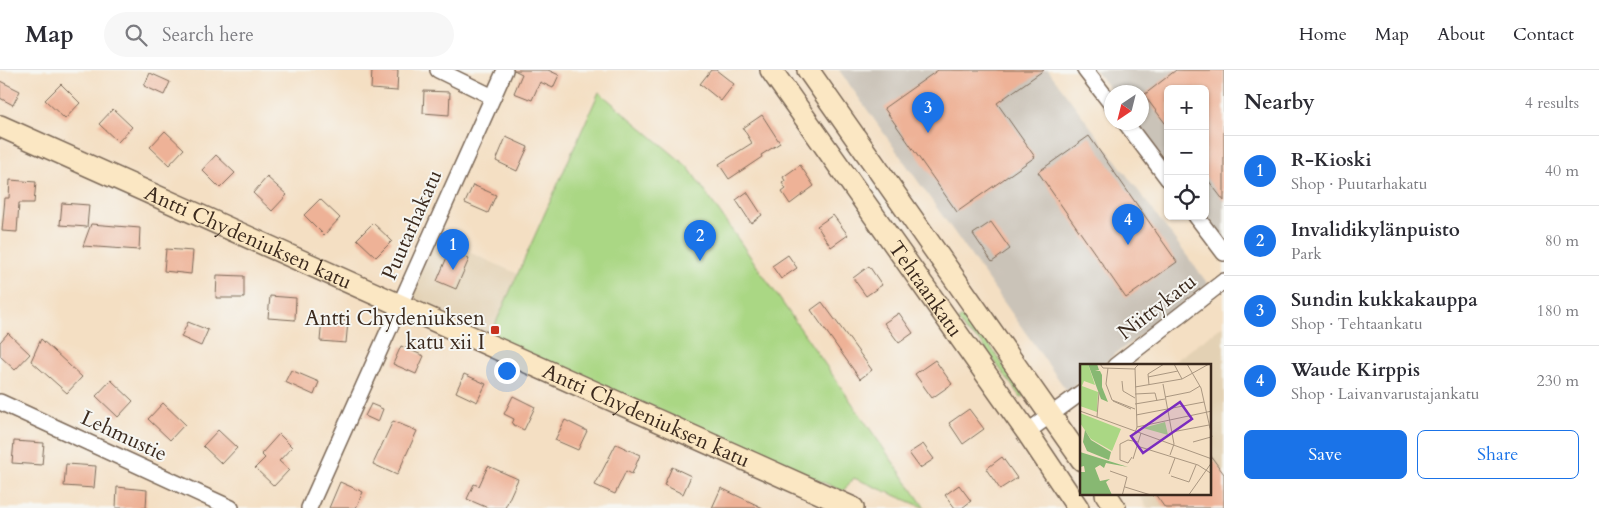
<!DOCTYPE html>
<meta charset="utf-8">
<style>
body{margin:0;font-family:Cardo,serif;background:#f7f7f7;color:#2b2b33}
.controls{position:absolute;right:15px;top:15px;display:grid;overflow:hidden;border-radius:8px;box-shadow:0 1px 4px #0004}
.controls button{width:45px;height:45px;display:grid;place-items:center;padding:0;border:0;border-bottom:1px solid #e1e1e2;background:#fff;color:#2b2b33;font:25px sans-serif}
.compass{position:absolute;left:1104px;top:15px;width:45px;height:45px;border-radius:50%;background:#fff;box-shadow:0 1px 4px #0004;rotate:215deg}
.you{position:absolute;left:506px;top:300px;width:18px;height:18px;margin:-12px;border:4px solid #fff;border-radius:50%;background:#1a73e8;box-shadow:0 0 0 8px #1a73e833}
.badge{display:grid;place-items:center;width:32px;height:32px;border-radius:50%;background:#1a73e8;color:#fff;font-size:16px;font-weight:700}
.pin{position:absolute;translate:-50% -41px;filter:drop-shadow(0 1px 2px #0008)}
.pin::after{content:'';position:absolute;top:26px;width:18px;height:15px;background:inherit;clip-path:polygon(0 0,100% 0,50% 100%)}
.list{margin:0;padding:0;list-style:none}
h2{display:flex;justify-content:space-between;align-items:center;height:65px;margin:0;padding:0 20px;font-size:21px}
h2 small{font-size:16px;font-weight:400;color:#7c7c81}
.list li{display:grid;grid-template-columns:32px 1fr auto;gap:15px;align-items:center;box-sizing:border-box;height:70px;padding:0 20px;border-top:1px solid #e1e1e2}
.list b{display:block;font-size:19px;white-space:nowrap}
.list p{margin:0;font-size:16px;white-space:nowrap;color:#7c7c81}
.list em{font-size:16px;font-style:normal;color:#7c7c81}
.actions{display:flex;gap:10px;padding:15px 20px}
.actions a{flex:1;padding:11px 0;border:1px solid #1a73e8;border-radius:8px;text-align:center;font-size:18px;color:#1a73e8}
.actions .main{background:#1a73e8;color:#fff}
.icon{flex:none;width:28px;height:28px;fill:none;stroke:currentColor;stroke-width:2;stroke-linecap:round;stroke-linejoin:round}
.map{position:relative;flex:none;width:1224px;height:438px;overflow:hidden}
header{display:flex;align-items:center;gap:30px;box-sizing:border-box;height:70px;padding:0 25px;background:#fff;border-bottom:1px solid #e1e1e2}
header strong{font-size:24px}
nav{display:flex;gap:28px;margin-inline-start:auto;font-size:18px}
.search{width:350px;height:45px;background:#f7f7f7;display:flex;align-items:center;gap:12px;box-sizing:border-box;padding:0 18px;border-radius:28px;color:#7c7c81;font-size:19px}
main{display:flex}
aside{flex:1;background:#fff}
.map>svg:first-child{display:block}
.built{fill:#e3d1b4}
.industrial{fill:#cac3b8}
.green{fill:#aad784;stroke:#728051}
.building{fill:#eeb297}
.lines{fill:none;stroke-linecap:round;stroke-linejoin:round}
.minor-casing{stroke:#7c6958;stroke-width:18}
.secondary-casing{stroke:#7c6958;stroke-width:24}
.minor{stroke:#fff;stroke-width:15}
.secondary{stroke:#fbe7c3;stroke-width:21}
.poi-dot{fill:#c8321e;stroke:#f6f6f2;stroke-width:2}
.labels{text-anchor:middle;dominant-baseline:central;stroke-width:4;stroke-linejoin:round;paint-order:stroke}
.street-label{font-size:21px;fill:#3b2a1e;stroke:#f6f6f2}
.poi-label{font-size:21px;fill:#3b2a1e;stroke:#f6f6f2;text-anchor:end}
.inset-road{fill:none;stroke:#aa9781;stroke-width:1}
.view{fill:#7b2cbf;fill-opacity:0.15;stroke:#7b2cbf;stroke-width:2.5}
.inset-edge{fill:none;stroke:#3b2a1e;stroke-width:2.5}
</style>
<header>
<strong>Map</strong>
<div class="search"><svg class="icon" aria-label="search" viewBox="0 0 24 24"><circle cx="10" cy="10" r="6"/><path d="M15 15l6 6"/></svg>Search here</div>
<nav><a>Home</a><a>Map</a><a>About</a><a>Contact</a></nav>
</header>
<main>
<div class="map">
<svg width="1224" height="438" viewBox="0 0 1224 438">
<rect width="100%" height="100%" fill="#f6f6f2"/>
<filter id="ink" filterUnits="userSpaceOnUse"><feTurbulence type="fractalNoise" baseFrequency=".02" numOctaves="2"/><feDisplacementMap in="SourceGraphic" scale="10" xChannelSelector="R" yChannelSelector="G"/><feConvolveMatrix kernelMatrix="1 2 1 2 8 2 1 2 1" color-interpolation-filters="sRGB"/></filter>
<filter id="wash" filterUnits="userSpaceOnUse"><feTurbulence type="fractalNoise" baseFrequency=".0096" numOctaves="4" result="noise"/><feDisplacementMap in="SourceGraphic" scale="20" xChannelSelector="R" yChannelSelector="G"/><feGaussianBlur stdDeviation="1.12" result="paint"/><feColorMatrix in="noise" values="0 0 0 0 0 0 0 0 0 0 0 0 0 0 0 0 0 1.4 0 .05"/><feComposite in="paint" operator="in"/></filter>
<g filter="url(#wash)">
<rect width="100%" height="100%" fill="#f4dfc3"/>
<g class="built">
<polygon points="437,168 518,204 490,266 407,229"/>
<polygon points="1224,255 1224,438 1148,438 1138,424 1210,424 1210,296 1170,295"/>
</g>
<g class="industrial">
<polygon points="839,0 1048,0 1208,214 1101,295 1082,296 1081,311 1067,321"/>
<polygon points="1095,0 1224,0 1224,171 1205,146 1205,19 1168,19 1168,97 1134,53 1142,52 1142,22 1112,22"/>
</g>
<g class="green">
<polygon points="599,22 688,97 925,438 854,408 843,421 490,266"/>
<polygon points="968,243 1024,326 1021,328 980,271 965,261 958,250"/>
</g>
<g id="blocks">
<g class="building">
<polygon points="372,0 398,0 397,21 371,19"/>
<polygon points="514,0 548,0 559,5 553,18 540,12 532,30 514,23 522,4"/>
<polygon points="711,0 716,0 734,14 721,31 700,14"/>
<polygon points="938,0 1044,0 997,33 1035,87 957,142 884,38"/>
<polygon points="1176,0 1224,0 1224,131 1205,106 1205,19 1168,19 1168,57 1144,25"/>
<polygon points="150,3 170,12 164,25 144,16"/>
<polygon points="0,11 20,21 13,35 0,28"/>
<polygon points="61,14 80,33 65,49 45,30"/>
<polygon points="424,21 450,22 449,45 423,43"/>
<polygon points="113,39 132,57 118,72 99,54"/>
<polygon points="762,45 780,73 761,85 762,87 729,109 719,94 752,73 743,58"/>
<polygon points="165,61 184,79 169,95 150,77"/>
<polygon points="1089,66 1177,192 1126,228 1038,102"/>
<polygon points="506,67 528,77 517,101 496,91"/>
<polygon points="216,85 235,103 220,118 202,100"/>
<polygon points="800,95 814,116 790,134 782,122 786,119 782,113 785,111 783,107"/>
<polygon points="267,107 287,125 272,141 253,123"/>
<polygon points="10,110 36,112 34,133 19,133 17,162 2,161 5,128 9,128"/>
<polygon points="473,115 496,125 488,143 465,133"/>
<polygon points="747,122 762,145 751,153 736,130"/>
<polygon points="320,129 340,148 324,165 304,145"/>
<polygon points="62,133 89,135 87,157 60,155"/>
<polygon points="833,145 848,165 831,177 817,156"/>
<polygon points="991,152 1010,179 992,192 973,164"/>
<polygon points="373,153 392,171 376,187 357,169"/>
<polygon points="91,154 140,158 139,180 83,176"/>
<polygon points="166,179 193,181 191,204 164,201"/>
<polygon points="450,180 469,189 456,219 437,211"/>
<polygon points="788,185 797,198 781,209 772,196"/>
<polygon points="869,196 882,215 866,226 853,208"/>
<polygon points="217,205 244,206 244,228 216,228"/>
<polygon points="270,226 296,228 295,250 268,248"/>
<polygon points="822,232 872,300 860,309 811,240"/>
<polygon points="899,243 913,263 899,273 884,253"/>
<polygon points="322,249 348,251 346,273 320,271"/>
<polygon points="188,252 208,260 201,276 181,267"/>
<polygon points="8,263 30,284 15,300 0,286 0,272"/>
<polygon points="41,269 82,307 67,323 31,291"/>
<polygon points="401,276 424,286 416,304 393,294"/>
<polygon points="935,290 952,314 932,328 915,304"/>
<polygon points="291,300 319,312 314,325 285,312"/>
<polygon points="464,304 486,314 477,332 456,322"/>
<polygon points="111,310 133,331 118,347 96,326"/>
<polygon points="513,326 535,337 524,360 512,354 514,349 504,344"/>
<polygon points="163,333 185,354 170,370 148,349"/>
<polygon points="371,334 383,339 378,352 365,346"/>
<polygon points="969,339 984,359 963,374 949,353"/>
<polygon points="565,350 587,361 578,380 555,370"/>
<polygon points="393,351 417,361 397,405 373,394"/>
<polygon points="218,360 237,378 222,394 203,376"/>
<polygon points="279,364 292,377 279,391 289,400 274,416 255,398 265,388 261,384"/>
<polygon points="14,371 44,373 42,395 12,393"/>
<polygon points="616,374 640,385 632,404 626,401 615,424 595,415"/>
<polygon points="923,374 934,389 920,398 909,383"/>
<polygon points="1210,385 1224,404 1224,438 1165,438 1155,424 1210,424"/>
<polygon points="1002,387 1017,408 1000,419 986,399"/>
<polygon points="66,394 96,396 94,418 64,416"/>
<polygon points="488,396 518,409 505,438 488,438 467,429 474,414 479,416"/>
<polygon points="672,397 691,406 683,424 664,415"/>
<polygon points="340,412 363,422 356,438 329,438"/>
<polygon points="959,415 971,431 962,438 955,438 945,425"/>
<polygon points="117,417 147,420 146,438 116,438"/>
<polygon points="721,418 763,438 712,438"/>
</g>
</g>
</g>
<g filter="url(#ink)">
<use href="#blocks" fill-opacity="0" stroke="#7c6958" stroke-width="1"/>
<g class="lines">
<g class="minor-casing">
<g id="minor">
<polyline points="438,0 493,27"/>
<polyline points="1085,0 1112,35"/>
<polyline points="1125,52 1168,109"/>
<polyline points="1196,146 1224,183"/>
<polyline points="1115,296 1224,211"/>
<polyline points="0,332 231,438"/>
<polyline points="1027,362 1082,322"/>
<polyline points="309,438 505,0"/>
</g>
</g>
<g class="secondary-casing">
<g id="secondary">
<path id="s1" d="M771,0L1027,362L1078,438"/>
<polyline points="808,0 1082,390"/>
<path id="s2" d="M0,56L853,438"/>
<polyline points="1106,424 1115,438"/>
</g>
</g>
<use href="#minor" class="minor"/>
<use href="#secondary" class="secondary"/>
</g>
</g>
<rect class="poi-dot" x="490" y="255" width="10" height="10" rx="2.5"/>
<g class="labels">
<g class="street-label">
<text transform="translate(412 155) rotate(-66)">Puutarhakatu</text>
<text stroke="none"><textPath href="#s2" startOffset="272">Antti Chydeniuksen katu</textPath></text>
<text stroke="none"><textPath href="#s1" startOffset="268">Tehtaankatu</textPath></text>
<text transform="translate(1157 237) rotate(-38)">Niittykatu</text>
<text stroke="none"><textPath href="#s2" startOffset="708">Antti Chydeniuksen katu</textPath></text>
<text transform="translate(124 366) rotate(25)">Lehmustie</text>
</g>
<g class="poi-label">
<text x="485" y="248">Antti Chydeniuksen<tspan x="485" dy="24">katu xii I</tspan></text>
</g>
</g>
<g transform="translate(1080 294)">
<rect width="131" height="131" fill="#f4dfc3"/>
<path d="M0,0H8L15,21L4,17L2,22L18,28L17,48L0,42ZM0,49L41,65L32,87L11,75L0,59ZM85,58L88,71L63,64Z" fill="#aad784"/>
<path d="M8,0H17L19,6L15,7H20L22,11V23L28,38L21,35ZM5,66L11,76L31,88L29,96L7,87L3,78ZM0,88L48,103L26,99L24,104L20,101L15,104L20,117L30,115L26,118L32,131H0V108H5L4,102L0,103Z" fill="#87b872"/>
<path class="inset-road" d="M20,0L23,4L55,5M94,0L102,15M107,0L121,24L132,73M28,4L26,20L32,36L55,45M68,13L98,7M42,17L43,27L55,34M83,20L94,80L90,91M69,21L68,10L84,0M55,23L102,15L129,0M55,30L75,29L77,37M85,33L110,28L120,22M33,37L51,45M55,40L85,35M0,47L132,95M56,51L124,38M17,53L19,28M57,63L55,4L59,0M130,64L131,47M92,68L129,61M55,69L57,63L132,47M113,78L131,73M57,82L118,101L132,110M52,93L48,99L40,96V80L48,76L58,78M53,95L61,69M30,107L47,113L42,132M89,110L95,94M91,112L109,118L116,101M45,123L74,132M108,132L132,98"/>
<path class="view" d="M100,38L112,55L63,89L51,72Z"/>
<rect width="131" height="131" class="inset-edge"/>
</g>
</svg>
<div class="controls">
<button>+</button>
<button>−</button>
<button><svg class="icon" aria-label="locate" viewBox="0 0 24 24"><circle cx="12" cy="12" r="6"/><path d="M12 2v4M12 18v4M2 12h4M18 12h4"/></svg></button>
</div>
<svg class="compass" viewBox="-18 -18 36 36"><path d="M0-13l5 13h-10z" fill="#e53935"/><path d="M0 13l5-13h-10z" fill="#7c7c81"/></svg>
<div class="you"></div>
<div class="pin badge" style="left:453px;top:200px">1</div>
<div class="pin badge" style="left:700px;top:191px">2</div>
<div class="pin badge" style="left:928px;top:63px">3</div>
<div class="pin badge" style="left:1128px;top:175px">4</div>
</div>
<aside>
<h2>Nearby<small>4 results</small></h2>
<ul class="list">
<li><span class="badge">1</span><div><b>R-Kioski</b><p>Shop · Puutarhakatu</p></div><em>40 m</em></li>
<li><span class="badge">2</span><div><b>Invalidikylänpuisto</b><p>Park</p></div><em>80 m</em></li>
<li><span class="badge">3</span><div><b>Sundin kukkakauppa</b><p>Shop · Tehtaankatu</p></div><em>180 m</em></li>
<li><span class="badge">4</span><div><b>Waude Kirppis</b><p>Shop · Laivanvarustajankatu</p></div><em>230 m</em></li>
</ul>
<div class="actions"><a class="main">Save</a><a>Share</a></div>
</aside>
</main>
